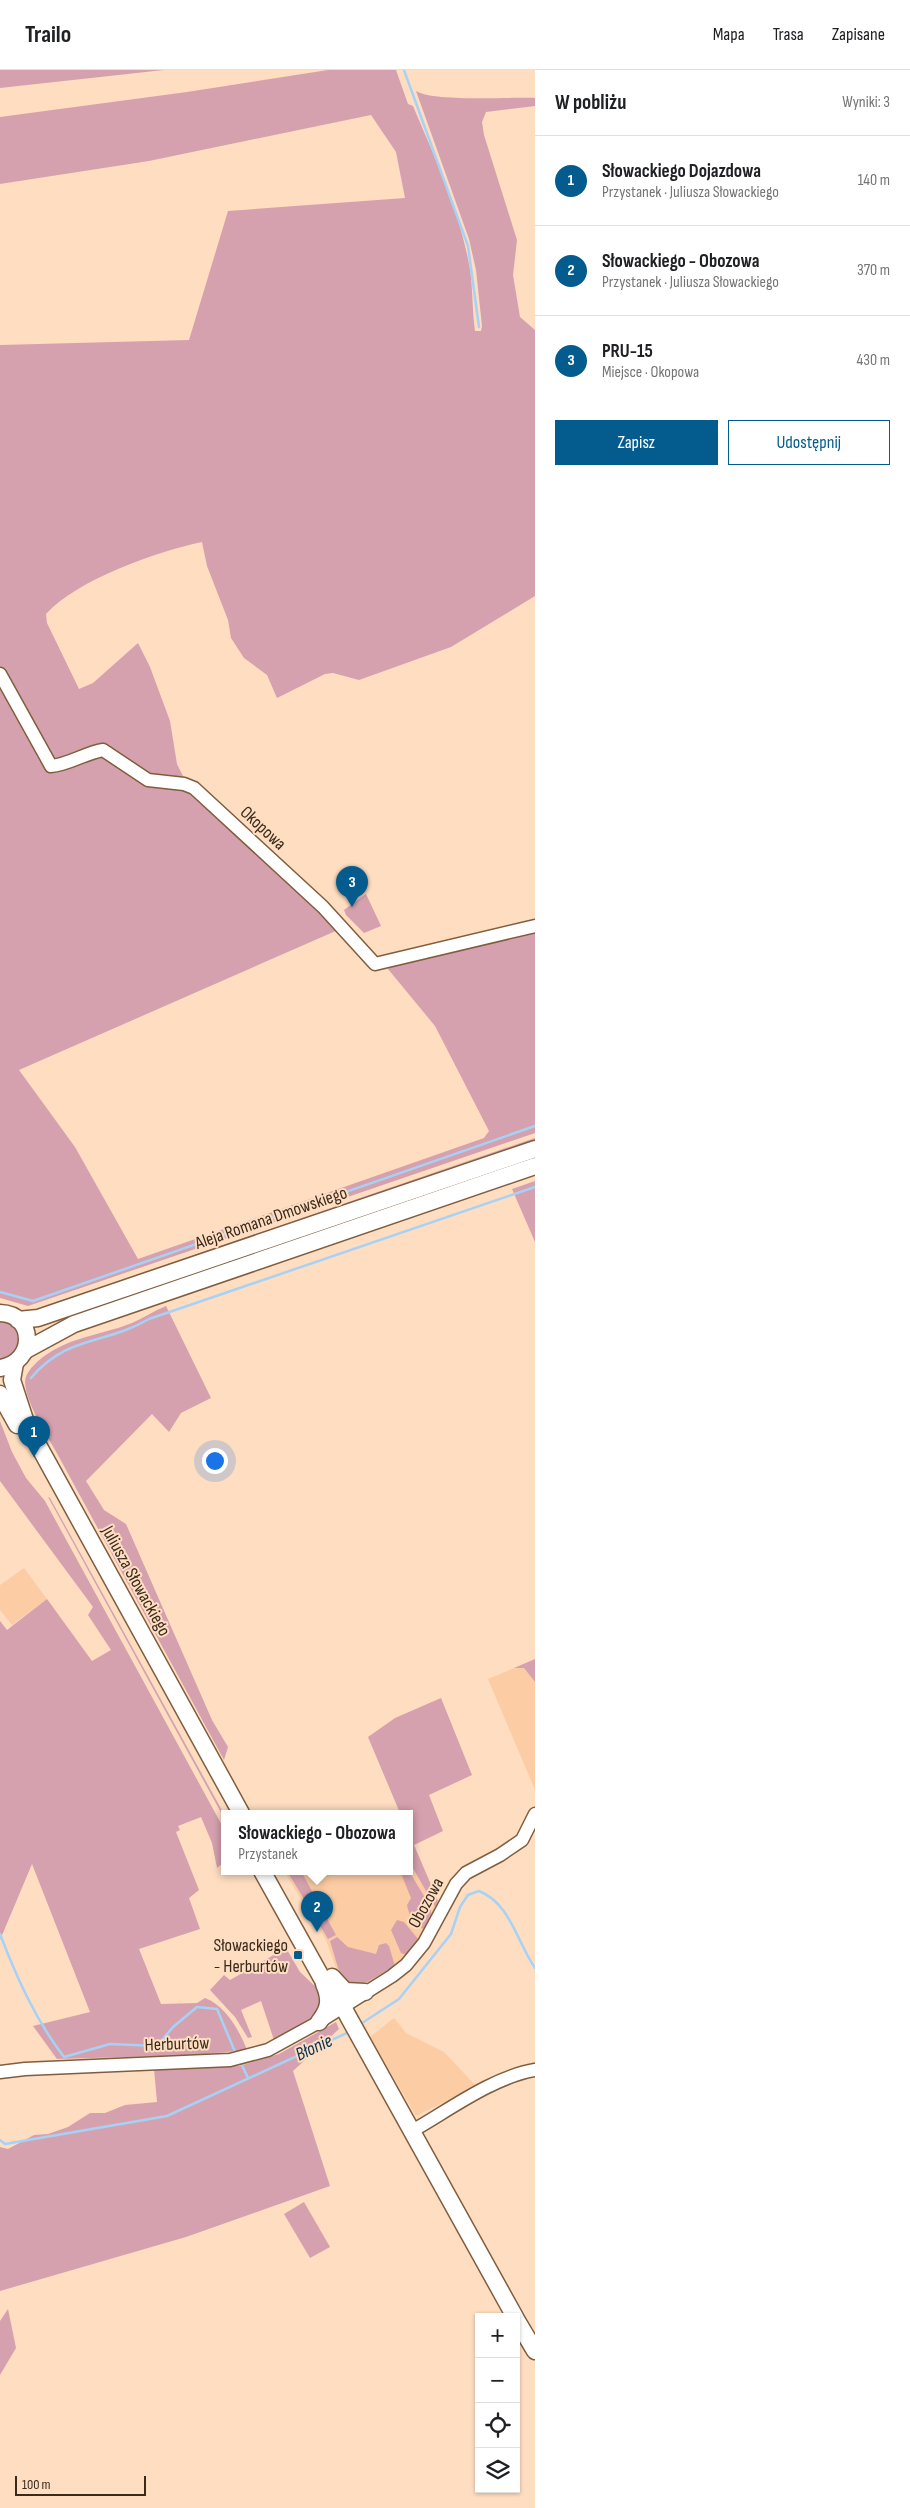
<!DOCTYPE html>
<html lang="pl">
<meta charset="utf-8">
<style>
body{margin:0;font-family:"Sofia Sans Condensed",sans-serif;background:#f2f2f2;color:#202124}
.controls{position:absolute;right:15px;bottom:15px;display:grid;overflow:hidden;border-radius:0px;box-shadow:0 1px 4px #0004}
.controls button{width:45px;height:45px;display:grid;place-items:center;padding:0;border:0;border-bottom:1px solid #e0e0e0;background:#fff;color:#202124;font:25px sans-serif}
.scale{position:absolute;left:15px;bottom:12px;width:131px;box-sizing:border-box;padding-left:5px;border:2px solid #392a1c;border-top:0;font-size:14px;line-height:18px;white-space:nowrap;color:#392a1c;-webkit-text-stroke:4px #feddc1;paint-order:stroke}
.you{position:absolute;left:214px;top:1390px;width:18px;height:18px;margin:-12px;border:4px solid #fff;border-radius:50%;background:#1a73e8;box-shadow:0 0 0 8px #1a73e833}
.badge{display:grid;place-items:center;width:32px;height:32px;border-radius:50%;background:#045c8e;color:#fff;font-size:16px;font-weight:700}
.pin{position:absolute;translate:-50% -41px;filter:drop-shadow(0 1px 2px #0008)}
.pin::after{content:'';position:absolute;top:26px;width:18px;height:15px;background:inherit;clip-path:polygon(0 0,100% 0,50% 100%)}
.popup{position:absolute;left:221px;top:1740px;width:192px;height:65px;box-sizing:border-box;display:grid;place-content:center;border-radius:0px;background:#fff;filter:drop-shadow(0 1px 4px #0005);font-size:16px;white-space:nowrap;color:#757577}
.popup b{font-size:19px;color:#202124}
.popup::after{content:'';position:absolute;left:50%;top:100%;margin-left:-10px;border:10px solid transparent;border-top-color:#fff}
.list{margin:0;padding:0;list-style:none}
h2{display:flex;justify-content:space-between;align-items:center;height:65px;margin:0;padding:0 20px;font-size:21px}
h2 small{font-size:16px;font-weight:400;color:#757577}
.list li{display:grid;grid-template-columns:32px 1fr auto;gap:15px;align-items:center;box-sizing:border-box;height:90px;padding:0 20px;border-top:1px solid #e0e0e0}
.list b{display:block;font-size:19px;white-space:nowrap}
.list p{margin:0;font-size:16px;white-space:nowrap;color:#757577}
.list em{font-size:16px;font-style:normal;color:#757577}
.actions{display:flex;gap:10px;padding:15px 20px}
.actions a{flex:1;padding:11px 0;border:1px solid #045c8e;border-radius:0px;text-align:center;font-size:18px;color:#045c8e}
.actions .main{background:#045c8e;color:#fff}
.icon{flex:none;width:28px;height:28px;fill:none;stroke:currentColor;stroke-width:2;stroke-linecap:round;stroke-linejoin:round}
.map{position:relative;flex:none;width:535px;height:2438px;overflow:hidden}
header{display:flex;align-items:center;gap:30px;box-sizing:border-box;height:70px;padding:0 25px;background:#fff;border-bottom:1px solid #e0e0e0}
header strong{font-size:24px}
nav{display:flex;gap:28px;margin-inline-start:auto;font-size:18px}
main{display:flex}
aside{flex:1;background:#fff}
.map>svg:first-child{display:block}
.built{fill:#fccda4}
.green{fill:#d6a1ae}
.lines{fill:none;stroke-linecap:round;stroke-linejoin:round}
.stream{stroke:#a5d2f6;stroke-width:2.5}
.minor-casing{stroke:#815d3d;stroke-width:15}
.major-casing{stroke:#815d3d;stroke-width:19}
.minor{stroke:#fff;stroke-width:12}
.major{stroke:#fff;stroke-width:16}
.poi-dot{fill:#045c8e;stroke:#feddc1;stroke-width:2}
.labels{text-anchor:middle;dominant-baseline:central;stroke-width:4;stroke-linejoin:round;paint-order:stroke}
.street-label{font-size:18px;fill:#392a1c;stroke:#feddc1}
.poi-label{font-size:18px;fill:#392a1c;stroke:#feddc1;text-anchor:end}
.water-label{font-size:19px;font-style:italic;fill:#043350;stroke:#feddc1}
</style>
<header>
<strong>Trailo</strong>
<nav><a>Mapa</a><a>Trasa</a><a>Zapisane</a></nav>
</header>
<main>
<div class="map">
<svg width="535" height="2438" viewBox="0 0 535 2438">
<rect width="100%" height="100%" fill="#feddc1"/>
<g class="built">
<polygon points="24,1498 47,1529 12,1555 0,1540 0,1515"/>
<polygon points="514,1598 524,1598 535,1612 535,1720 488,1609"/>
<polygon points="410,1793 440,1846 424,1873 365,1922 340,1909 326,1870 284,1801 410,1801"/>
<polygon points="394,1948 406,1963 444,1982 476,2016 416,2046 370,1967"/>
</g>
<g class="green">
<polygon points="0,0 164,0 0,18"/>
<path d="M328,0H396L408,34L413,36C435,88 461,144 470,200C473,220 472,241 475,261H481L482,256L476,200L469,169L416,21C433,32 511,27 535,28V36L486,42L482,52L484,65L517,170L513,205L520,247L535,260V526L451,577L359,610L333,603L325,604L277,628L267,605L244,588L231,568L228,550L207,496L202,472C156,482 78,509 46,544L47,553L79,619L93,613L138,573L150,597L170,651L177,694L183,706L197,715L338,860L19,1000L75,1077L138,1189L484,1068L489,1061L435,956L388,899L393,893L535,859V1063L28,1236L0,1228V616L56,694L0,600V275L189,270L228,141L405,128L396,82L371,45L149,91L0,114V47L187,22Z"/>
<polygon points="366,824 381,856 364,863 346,845 344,840"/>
<polygon points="535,1068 535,1073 49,1237 51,1234"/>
<polygon points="535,1111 535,1172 512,1119"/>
<path d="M166,1236L211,1328L181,1343L169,1362L152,1344L86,1411L104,1440L126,1454L212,1650L228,1677L224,1690L59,1387C49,1368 25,1333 25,1311C26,1303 32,1297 37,1292C65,1267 99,1266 132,1253C143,1248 154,1241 166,1236Z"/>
<path d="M0,1250C21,1257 22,1264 15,1284L0,1291Z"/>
<path d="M0,1351L12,1382L26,1408L45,1431L224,1759V1792L217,1798L212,1773L201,1747L178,1756L180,1760L176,1762L199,1820L189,1828L200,1859L139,1879L161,1934L197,1933L205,1928C226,1936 239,1960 247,1980L196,1985L57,1989L33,1956L90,1942L32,1794L0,1870V1551L7,1560L47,1529L92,1591L111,1580L88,1545L93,1537L0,1411Z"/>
<polygon points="48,1427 50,1428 224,1744 224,1748"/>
<polygon points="535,1589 535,1612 524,1598 514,1598"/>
<polygon points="441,1628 472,1705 429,1725 443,1761 414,1775 438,1831 435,1837 410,1793 410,1743 400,1743 368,1667 395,1648"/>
<polygon points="287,1801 301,1801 336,1865 328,1869"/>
<path d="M400,1801H409L430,1836L432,1848L427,1859C415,1859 409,1845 407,1835L411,1828Z"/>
<polygon points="397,1850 404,1852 419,1870 406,1885 401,1883 391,1860"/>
<polygon points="337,1867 348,1877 376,1884 379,1875 386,1873 389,1876 395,1896 367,1912 351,1915 341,1908 330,1871"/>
<polygon points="286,1878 300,1902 320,1921 322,1931 313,1948 274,1970 261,1931 241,1940 252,1967 248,1968 235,1947 210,1920 224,1905 230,1910"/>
<polygon points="336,1952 339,1959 293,2001 330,2116 186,2167 0,2221 0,2077 8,2079 34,2065 48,2064 68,2057 90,2043 105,2043 125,2035 157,2032 154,1999 239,1996 279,1984"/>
<polygon points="304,2132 330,2177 310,2188 284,2144"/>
<polygon points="8,2239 16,2278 0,2305 0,2251"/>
</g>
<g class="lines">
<g class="stream">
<polyline points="404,0 468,176 479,257"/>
<polyline points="0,1222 33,1231 535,1056"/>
<path d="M31,1308C67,1265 105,1275 149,1249L535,1117"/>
<path d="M0,1864C17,1908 35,1949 64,1987L110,1974L157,1976L173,1957L197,1937L217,1939L236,1984"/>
<path d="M359,1955L399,1929L451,1864L460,1837L468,1825L479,1821C510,1833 517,1872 535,1898"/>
<polyline points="240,1991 248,2008"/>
<polyline points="0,2070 5,2074 167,2046 351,1961"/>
</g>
<g class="minor-casing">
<g id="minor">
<path d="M0,604L51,696C68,695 85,683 103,680L148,710L184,714L194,718L323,837L375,894L535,856"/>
<polyline points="0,2002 25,1999 230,1990 268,1980 319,1952 392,1906 406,1895 424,1873 456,1814 466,1803 500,1785 522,1770 535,1744"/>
<path d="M412,2061C449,2040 493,2007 535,2000"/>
</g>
</g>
<g class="major-casing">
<g id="major">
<path d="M0,1243C36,1244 36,1293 0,1298"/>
<polyline points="18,1250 38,1248 535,1079"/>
<polyline points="26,1280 74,1254 535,1096"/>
<polyline points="15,1293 12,1310 26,1353 241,1743"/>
<polyline points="0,1324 17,1355"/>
<polyline points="262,1801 324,1912 337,1926 349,1948 515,2247"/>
<polyline points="332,1907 345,1921 365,1922"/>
<path d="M319,1952C329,1939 331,1930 324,1914"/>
<polyline points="516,2249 535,2281"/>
</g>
</g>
<use href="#minor" class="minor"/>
<use href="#major" class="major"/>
</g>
<rect class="poi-dot" x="293" y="1880" width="10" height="10" rx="2.5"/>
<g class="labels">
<g class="street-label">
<text transform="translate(263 758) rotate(43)">Okopowa</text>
<text transform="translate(271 1148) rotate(-19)">Aleja Romana Dmowskiego</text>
<text transform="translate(136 1511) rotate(61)">Juliusza Słowackiego</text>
<text transform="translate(426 1833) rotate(-61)">Obozowa</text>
<text transform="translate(177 1974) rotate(-2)">Herburtów</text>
</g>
<g class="poi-label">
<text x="288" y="1875">Słowackiego<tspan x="288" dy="21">- Herburtów</tspan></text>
</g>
<g class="water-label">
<text transform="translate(314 1978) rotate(-25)">Błonie</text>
</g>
</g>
</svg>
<div class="controls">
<button>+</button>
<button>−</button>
<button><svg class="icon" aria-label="locate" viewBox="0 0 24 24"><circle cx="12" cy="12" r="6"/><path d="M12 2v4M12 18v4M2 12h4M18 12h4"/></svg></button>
<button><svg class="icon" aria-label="layers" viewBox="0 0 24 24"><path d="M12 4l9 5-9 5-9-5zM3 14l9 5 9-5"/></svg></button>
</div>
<div class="scale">100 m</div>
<div class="you"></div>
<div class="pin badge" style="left:34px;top:1387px">1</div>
<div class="pin badge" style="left:317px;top:1862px">2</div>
<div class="popup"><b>Słowackiego - Obozowa</b>Przystanek</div>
<div class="pin badge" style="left:352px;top:837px">3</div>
</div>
<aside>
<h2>W pobliżu<small>Wyniki: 3</small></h2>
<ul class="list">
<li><span class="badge">1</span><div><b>Słowackiego Dojazdowa</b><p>Przystanek · Juliusza Słowackiego</p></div><em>140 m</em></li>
<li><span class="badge">2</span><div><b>Słowackiego - Obozowa</b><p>Przystanek · Juliusza Słowackiego</p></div><em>370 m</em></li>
<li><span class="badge">3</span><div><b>PRU-15</b><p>Miejsce · Okopowa</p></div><em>430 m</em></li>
</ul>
<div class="actions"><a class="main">Zapisz</a><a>Udostępnij</a></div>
</aside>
</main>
